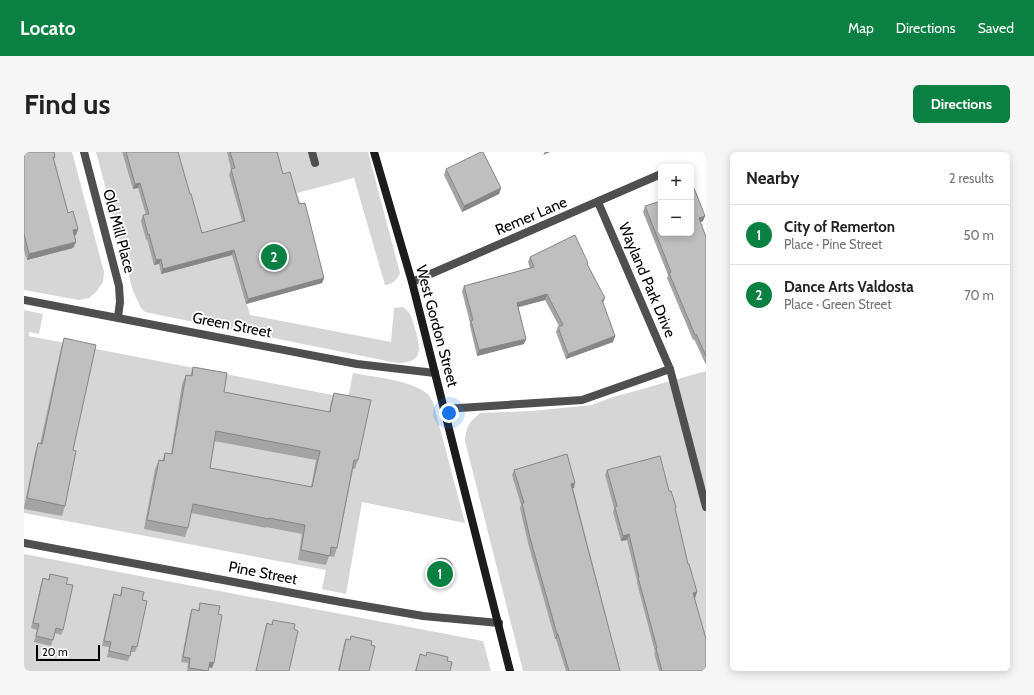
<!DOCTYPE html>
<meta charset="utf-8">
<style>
body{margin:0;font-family:Cabin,sans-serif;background:#f6f6f6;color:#222}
.controls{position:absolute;right:12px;top:12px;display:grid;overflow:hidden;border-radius:6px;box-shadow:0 2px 10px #0003}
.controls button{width:36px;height:36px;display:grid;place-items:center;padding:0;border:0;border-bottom:1px solid #e0e0e0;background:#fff;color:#222;font:20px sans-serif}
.scale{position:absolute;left:12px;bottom:10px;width:64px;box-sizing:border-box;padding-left:4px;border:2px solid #000;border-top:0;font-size:11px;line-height:14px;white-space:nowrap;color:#000;-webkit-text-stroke:3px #fff;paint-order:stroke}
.you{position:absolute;left:425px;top:261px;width:14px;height:14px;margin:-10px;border:3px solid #fff;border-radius:50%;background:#1a73e8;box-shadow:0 0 0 6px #1a73e833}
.badge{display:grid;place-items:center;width:26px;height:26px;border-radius:50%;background:#0b8043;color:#fff;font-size:13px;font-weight:700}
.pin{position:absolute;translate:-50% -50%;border:2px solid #fff;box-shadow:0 1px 4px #0006}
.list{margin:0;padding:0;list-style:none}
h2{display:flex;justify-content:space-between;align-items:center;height:52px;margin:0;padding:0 16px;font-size:17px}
h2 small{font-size:13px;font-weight:400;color:#767676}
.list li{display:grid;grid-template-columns:26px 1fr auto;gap:12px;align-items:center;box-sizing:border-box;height:60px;padding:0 16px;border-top:1px solid #e0e0e0}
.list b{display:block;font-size:15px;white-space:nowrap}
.list p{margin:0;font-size:13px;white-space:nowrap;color:#767676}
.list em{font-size:13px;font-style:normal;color:#767676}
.map{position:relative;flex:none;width:682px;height:519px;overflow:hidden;border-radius:6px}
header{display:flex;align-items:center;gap:24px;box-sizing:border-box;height:56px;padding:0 20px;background:#0b8043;color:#fff}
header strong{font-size:19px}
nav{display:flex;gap:22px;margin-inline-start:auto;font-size:14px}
.intro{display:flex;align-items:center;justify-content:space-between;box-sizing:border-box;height:96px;padding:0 24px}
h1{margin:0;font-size:28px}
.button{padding:10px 18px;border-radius:6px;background:#0b8043;color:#fff;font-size:14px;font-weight:700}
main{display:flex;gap:24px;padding:0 24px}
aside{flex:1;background:#fff;border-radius:6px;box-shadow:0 2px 10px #0003}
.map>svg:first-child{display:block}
.grass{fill:#d6d6d6;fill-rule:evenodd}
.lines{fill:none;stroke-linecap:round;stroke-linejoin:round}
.lane{stroke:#4f4f4f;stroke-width:8}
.street{stroke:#4f4f4f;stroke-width:8}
.secondary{stroke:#1c1c1c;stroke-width:8}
.wall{fill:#a4a4a4;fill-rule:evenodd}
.shaded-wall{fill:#868686}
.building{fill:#bfbfbf;stroke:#868686;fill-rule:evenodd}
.labels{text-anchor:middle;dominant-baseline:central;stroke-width:3.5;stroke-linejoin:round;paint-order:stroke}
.street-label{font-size:15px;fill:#000;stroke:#fff}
</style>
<header>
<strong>Locato</strong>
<nav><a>Map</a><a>Directions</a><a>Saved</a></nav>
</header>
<div class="intro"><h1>Find us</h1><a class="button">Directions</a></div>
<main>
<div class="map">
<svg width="682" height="519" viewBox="0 0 682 519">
<rect width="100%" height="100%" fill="#fff"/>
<g class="grass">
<polygon points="26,0 48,0 80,120 79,130 72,140 65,146 55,148 0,138 0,77"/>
<path d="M72,0H98L102,14L151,1V0H344L376,121C373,128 369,132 361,133L330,26L273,41L279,56L202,79L226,163L367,190L370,156L379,155C389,163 388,168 392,180C397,199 398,211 373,211L121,160L117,156L109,139ZM160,34L117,45L114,36ZM175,83L137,122L135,112L130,113Z"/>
<path d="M0,158L19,162L15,182L5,180V184L324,246L329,221C350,225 384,228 401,240C405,242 407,247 409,250L441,371L338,350L322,442L298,437L302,418L0,361Z"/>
<path d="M682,219V519H499L441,289C442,275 445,270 456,261L508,259L568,253L586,246Z"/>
<polygon points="0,402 459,489 467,519 0,519"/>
</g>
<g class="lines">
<polyline class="lane" points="288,0 291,11"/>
<g class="street">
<polyline points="60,0 95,134 96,150 94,165"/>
<polyline points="574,50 646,217 682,355"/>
<polyline points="388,130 637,22"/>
<polyline points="0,148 333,212 411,221"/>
<polyline points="420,257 558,248 646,217"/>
<polyline points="0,391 317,450 399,464 475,471"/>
</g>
<polyline class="secondary" points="350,0 388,130 486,519"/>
</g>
<g class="wall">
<polygon points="0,0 31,5 30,8 44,61 54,77 52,83 50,84 52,90 49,96 3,108 0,98"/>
<polygon points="98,0 154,0 166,42 178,81 218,69 205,23 207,17 203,0 253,0 259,22 275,52 300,126 298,131 222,152 208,103 137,122 135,112 130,113 123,87 122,88 117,69 119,63 122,63 114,36 109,37"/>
<polygon points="422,17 477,36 475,42 438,60 420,23"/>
<polygon points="621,54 681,64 679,69 676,70 682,85 682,213 670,187 669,188 643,126 644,123 619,60"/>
<polygon points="506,105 564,113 579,151 591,184 589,190 542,207 532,180 534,175 535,174 521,148 494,155 502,187 500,192 453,204 446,174 446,171 438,139 440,134 506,116 504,110"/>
<polygon points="40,186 49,298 41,354 38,364 0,357 0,355 11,301 14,291 16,292 37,196"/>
<path d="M169,215L200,240L305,260L307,250L310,241L334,308L331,317H329L313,396L310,405L305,404L302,413L274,408L278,382L242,375V376L167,361L164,376L161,385L120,377L131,317L135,308L138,309L141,301L147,302L158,232L162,223L166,224ZM190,289L292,308L287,335L186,316Z"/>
<polygon points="490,318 550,336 549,336 596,519 542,519 532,487 531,487 504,391 496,356 497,353 488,323"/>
<polygon points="583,318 645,339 652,355 651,358 664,412 673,440 671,446 682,519 635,519 630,501 631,500 613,431 613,429 603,388 597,389 589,360 590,356 581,323"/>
<polygon points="408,412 426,427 422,432 416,433 411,432 407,428 405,422"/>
<polygon points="26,422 42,432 39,478 37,483 31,481 27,494 10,490 13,478 7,476 17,432 19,426 24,428"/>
<polygon points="98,435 118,448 113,495 111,500 107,500 104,509 83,505 85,495 78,494 88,447 90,442 96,443"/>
<polygon points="176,451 194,462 188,516 185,515 184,519 163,519 164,511 157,510 166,462 168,457 174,458"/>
<polygon points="249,468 270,477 265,519 232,519 241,477 243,471 248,473"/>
<polygon points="327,484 347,493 345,519 314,519 320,492 322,487 326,488"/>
<polygon points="403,500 423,509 426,519 391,519 396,502 402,504"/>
</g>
<g class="shaded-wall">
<polygon points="521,0 526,0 519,3"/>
<polygon points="116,31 114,36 109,37 111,32"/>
<polygon points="477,36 475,42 438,60 440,54"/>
<polygon points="681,64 679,69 673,72 675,66"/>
<polygon points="54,77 52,83 47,85 49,78"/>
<polygon points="52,90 49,96 3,108 5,102"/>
<polygon points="210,98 208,103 137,122 139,117"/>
<polygon points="137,107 135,112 130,113 132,108"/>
<polygon points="300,126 298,131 222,152 224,147"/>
<polygon points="523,142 521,148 491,156 493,151"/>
<polygon points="581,146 579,151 576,153 578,148"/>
<polygon points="591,184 589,190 542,207 544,202"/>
<polygon points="502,187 500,192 453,204 455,198"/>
<polygon points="551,331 550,336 546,337 547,332"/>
<polygon points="605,382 603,388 597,389 599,384"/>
<polygon points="428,422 426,427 422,432 416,433 418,428"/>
<polygon points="673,440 671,446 667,447 669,441"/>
<polygon points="533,482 534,482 532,487 531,487"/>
<polygon points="186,510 190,511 188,516 184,515"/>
</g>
<g class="building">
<polygon points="0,0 30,0 31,5 29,5 44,61 49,59 54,77 49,78 52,90 5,102 0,82"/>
<polygon points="102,0 154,0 166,42 167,42 178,81 221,69 207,17 211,16 206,0 253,0 259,22 266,20 275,52 281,51 300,126 224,147 210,98 139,117 137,107 132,108 125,82 124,83 119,63 125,62 116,31 111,32"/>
<polygon points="457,0 459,0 477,36 440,54 422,17"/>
<polygon points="670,36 681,64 675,66 682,85 682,204 672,182 671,183 645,121 647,120 621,54 637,49 637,81 667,81 667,37"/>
<polygon points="551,83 564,111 563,112 581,146 578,148 591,184 544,202 534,175 539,173 523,142 493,151 502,187 455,198 447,169 449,168 440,134 510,115 506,105"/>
<polygon points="40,186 72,193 49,298 52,299 41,354 3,346 14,291 18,292"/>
<path d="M169,215L203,221L200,240L236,247L306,260L310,241L347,248L334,308H330L313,396L307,395L306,404L277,398L281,373L245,366V367L169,352L164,376L123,368L135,308L140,309L141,301L148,302L162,223L168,224ZM192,279L296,299L288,335L186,316Z"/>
<polygon points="543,302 551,331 547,332 596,519 545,519 534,482 533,482 506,386 498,351 500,351 490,318"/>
<polygon points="636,304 645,339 647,339 652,355 651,356 664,412 665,412 673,440 669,441 682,487 682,519 638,519 632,496 633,496 614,425 615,425 605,382 599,384 591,355 593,354 583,318"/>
<circle cx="418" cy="417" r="11"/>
<polygon points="26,422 44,426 42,432 49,433 39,478 32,476 29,488 12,484 15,472 9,471 19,426 25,428"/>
<polygon points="98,435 120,440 118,448 123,449 113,495 108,494 106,504 85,499 87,490 80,489 90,442 97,444"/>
<polygon points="176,451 196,454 194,462 198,463 190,511 186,510 184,519 165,516 166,506 159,505 168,457 175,459"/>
<polygon points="249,468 271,472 270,477 274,479 265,519 232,519 243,471 248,473"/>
<polygon points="327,484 348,489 347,493 351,494 345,519 315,519 322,487 326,488"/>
<polygon points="403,500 424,505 423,509 428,510 426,519 392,519 396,502 402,504"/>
</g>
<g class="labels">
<g class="street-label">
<text transform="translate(507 64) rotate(-23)">Remer Lane</text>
<text transform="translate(95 79) rotate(75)">Old Mill Place</text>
<text transform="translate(623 128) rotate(67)">Wayland Park Drive</text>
<text transform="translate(208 173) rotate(11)">Green Street</text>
<text transform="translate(413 174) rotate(75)">West Gordon Street</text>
<text transform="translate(239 421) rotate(11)">Pine Street</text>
</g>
</g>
</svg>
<div class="controls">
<button>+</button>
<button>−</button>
</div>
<div class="scale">20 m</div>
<div class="you"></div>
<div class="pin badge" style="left:416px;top:422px">1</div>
<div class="pin badge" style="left:250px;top:105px">2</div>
</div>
<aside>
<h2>Nearby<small>2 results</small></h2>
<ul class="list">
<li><span class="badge">1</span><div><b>City of Remerton</b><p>Place · Pine Street</p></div><em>50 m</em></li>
<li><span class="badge">2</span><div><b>Dance Arts Valdosta</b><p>Place · Green Street</p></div><em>70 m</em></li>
</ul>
</aside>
</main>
